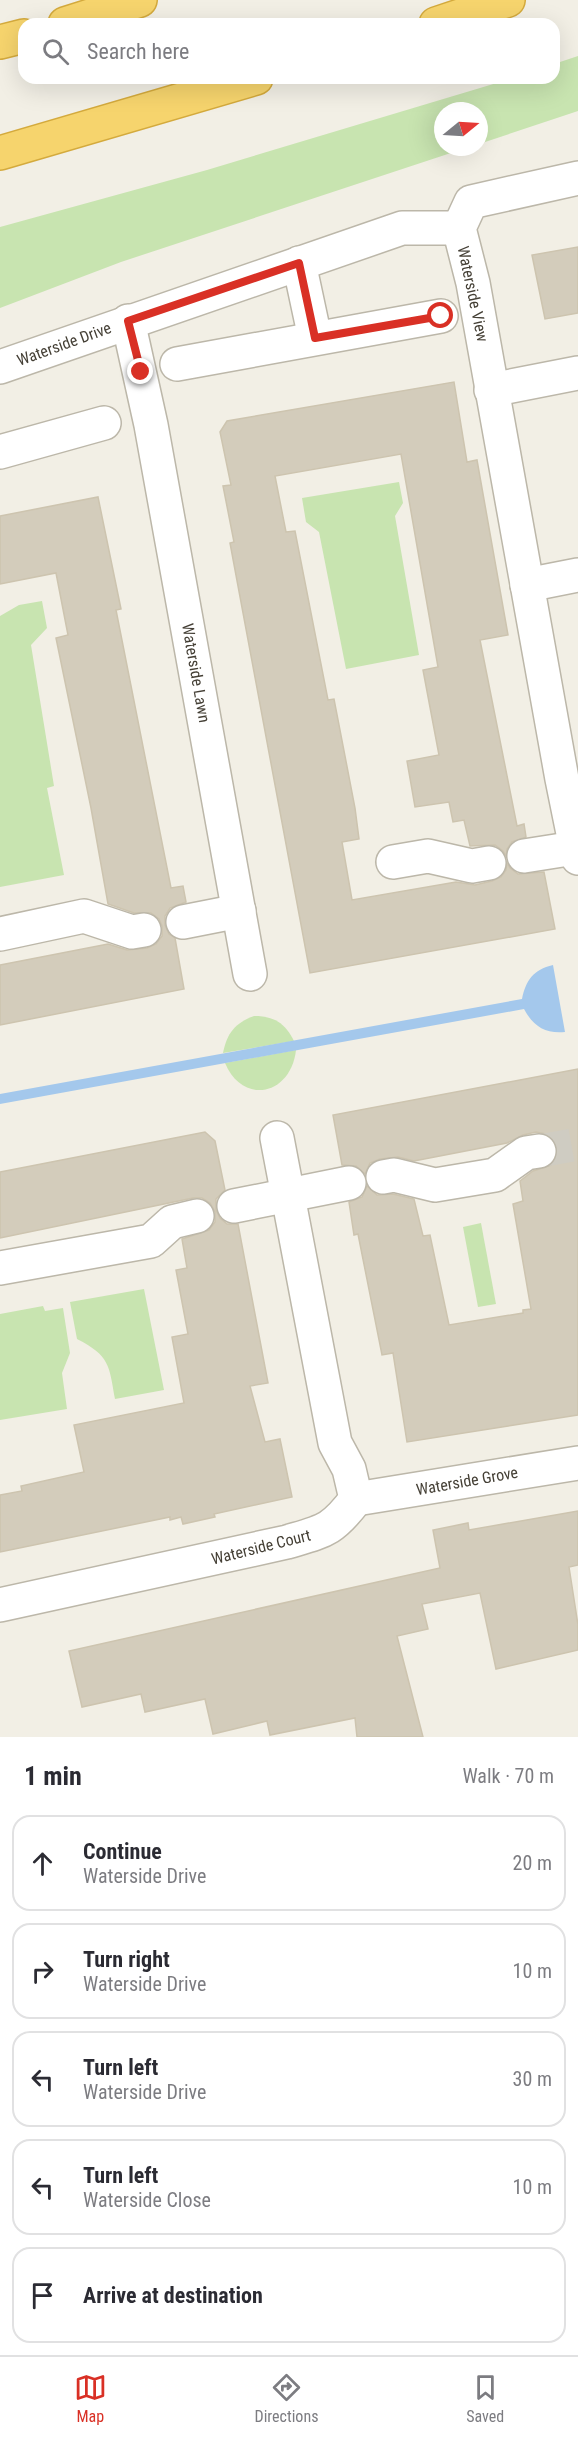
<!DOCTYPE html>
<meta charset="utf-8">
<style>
body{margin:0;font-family:"Roboto Condensed",sans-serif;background:#f2f2f3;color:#2b2b33}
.compass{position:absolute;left:434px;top:102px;width:54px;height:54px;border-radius:50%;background:#fff;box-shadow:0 6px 24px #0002;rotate:72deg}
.stop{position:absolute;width:18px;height:18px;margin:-14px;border:4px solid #d93025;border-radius:50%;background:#fff}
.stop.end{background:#d93025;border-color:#fff;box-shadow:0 2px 6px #0008}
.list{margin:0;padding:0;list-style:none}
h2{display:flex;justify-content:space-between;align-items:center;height:78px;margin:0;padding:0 24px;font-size:26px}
h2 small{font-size:20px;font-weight:400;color:#7c7c81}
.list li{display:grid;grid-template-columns:39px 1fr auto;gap:18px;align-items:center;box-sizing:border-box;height:96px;margin:0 12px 12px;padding:0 12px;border:2px solid #e1e1e2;border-radius:18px}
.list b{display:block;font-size:22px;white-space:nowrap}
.list p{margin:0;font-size:20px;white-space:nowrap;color:#7c7c81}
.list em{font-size:20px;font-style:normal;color:#7c7c81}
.icon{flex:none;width:33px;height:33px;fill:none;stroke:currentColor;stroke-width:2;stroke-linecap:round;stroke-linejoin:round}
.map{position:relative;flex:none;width:578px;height:1737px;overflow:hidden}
.search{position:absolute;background:#fff;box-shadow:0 6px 24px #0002;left:18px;right:18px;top:18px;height:66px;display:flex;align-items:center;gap:15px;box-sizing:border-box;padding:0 21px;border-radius:18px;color:#7c7c81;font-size:22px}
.sheet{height:618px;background:#fff}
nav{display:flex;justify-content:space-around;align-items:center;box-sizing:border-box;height:84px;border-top:2px solid #e1e1e2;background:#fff;font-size:16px;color:#7c7c81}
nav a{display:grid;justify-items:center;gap:3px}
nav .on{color:#d93025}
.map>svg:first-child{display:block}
.green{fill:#c8e4b0}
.water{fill:#a4c8ec}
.building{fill:#d3ccbb;stroke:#cdc4af;stroke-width:1.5}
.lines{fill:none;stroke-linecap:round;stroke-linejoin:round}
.minor-tunnel{stroke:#cfccc2;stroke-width:33;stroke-dasharray:33 16;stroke-linecap:butt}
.minor-casing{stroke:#bcb7a9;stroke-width:36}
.highway-casing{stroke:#d4aa3d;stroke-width:36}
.minor{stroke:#fff;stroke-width:33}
.highway{stroke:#f6d46d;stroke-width:33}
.route{stroke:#d93025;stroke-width:8}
.labels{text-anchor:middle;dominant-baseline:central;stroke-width:4.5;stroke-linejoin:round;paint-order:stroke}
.street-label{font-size:16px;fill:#443f35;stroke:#fff}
</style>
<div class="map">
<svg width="578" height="1737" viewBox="0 0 578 1737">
<rect width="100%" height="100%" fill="#f2efe5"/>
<g class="green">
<polygon points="578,56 578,111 479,144 479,111 443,111 443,147 469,147 121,262 0,308 0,227 207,170 513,78 554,78 554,64"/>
<polygon points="399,482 403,503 395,516 419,655 346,669 319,532 306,522 302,498"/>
<polygon points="42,601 47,628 31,645 54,786 47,788 64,875 0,887 0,616 19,605"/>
<path d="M254,1016C274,1016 285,1023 294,1041L223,1053C227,1033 235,1023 254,1016Z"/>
<path d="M296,1050C291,1095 243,1106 225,1063Z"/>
<polygon points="481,1223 496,1304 478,1307 463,1227"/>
<path d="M144,1289L164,1390L115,1399C109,1365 110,1356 77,1339L70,1302Z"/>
<polygon points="43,1306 45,1311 63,1308 70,1353 62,1373 67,1409 0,1420 0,1314"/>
</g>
<path class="water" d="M553,965L565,1032C545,1034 533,1026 524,1009L0,1104V1094L522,999C526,980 533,970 553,965Z"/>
<g class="building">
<polygon points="578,247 578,313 545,319 532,255"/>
<polygon points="454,382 467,462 477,460 508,635 480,640 517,826 524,824 526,837 512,842 507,849 506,856 503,851 495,845 470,846 464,820 453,822 449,802 415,807 407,761 439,755 423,670 438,667 401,454 275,476 286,532 295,531 328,700 334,699 355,808 359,839 342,842 352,900 456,882 475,885 492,881 501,877 506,870 507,863 510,868 518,874 544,872 555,929 310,973 230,543 234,542 223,486 231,485 220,432 227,421"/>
<polygon points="98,497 121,609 116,610 171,888 183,886 186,902 170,908 165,916 165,925 169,934 175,938 184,989 0,1025 0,965 108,944 127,950 147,948 156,944 162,936 162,926 159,919 151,913 134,913 108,904 91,808 56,638 68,635 56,573 0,584 0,516"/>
<polygon points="578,1069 578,1415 407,1442 393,1353 382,1355 358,1234 354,1235 349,1202 362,1197 367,1186 377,1195 393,1194 414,1199 423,1236 430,1235 449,1325 523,1313 523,1310 531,1309 513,1204 523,1201 520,1181 533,1171 551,1165 557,1157 557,1148 554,1140 546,1134 536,1132 523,1135 507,1143 414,1161 398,1157 380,1159 370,1163 365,1174 356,1166 342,1165 333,1115"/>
<polygon points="205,1132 215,1141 225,1190 216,1199 216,1210 220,1218 227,1224 238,1224 268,1383 250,1386 265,1442 280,1439 292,1497 214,1514 215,1517 183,1524 181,1517 170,1520 170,1517 0,1552 0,1495 22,1491 21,1486 84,1472 74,1425 184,1403 172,1337 188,1334 176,1270 187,1268 182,1239 209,1230 215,1222 215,1212 210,1203 202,1198 193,1198 0,1238 0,1172"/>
<polygon points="578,1511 578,1565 569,1567 578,1625 578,1650 496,1669 480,1593 422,1604 428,1629 397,1636 423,1737 357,1737 355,1718 270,1735 267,1721 213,1734 205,1699 145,1712 141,1694 82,1707 69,1651 440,1568 433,1530 468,1523 469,1530"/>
</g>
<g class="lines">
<polyline class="minor-tunnel" points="539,1151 578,1144"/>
<g class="minor-casing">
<g id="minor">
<polyline points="578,178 471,202 459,228 473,283 562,779 578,858"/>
<polyline points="299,263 315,338"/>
<polyline points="128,321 151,425 250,974"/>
<polyline points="177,364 441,316"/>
<polyline points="0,367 402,228 459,228"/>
<polyline points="491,390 578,373"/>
<polyline points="0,452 104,423"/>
<polyline points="527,585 578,575"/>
<polyline points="524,856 575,848"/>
<polyline points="393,862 428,856 472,866 489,863"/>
<polyline points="183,922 239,911"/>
<polyline points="0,934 84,916 132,932 144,930"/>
<polyline points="383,1177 394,1175 435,1185 495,1175 526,1153 539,1151"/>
<polyline points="234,1206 349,1183"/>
<polyline points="0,1268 151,1241 172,1222 197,1216"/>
<polyline points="356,1499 578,1463"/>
<path d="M0,1605L287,1542C324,1531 332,1531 356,1499L349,1469L335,1443L277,1138"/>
</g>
</g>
<g class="highway-casing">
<g id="highway">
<polyline points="65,24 140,0"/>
<polyline points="436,24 508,0"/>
<polyline points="0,42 24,36"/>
<polyline points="0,153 256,78"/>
</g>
</g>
<use href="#minor" class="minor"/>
<use href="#highway" class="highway"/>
</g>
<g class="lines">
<polyline class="route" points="141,372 128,321 299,263 315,338 441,316"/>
</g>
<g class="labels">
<g class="street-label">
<text transform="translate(473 294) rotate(78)">Waterside View</text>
<text transform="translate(64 344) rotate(-20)">Waterside Drive</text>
<text transform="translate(196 673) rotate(80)">Waterside Lawn</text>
<text transform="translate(467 1481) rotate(-10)">Waterside Grove</text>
<text transform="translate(261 1547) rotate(-14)">Waterside Court</text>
</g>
</g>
</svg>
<svg class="compass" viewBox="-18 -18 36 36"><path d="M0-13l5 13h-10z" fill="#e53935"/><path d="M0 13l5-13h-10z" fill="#7c7c81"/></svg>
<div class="stop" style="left:441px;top:316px"></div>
<div class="stop end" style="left:141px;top:372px"></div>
<div class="search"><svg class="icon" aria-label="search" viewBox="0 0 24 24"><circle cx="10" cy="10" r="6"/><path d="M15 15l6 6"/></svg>Search here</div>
</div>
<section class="sheet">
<h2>1 min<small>Walk · 70 m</small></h2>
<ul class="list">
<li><svg class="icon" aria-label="ahead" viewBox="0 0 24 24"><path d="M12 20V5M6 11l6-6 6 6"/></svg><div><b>Continue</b><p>Waterside Drive</p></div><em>20 m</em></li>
<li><svg class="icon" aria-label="right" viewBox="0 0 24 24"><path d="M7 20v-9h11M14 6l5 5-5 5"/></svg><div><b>Turn right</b><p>Waterside Drive</p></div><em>10 m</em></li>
<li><svg class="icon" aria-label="left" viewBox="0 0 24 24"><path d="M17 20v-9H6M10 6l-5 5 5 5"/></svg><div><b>Turn left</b><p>Waterside Drive</p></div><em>30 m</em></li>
<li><svg class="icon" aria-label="left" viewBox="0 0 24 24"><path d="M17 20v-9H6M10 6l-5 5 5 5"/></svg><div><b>Turn left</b><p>Waterside Close</p></div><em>10 m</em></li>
<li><svg class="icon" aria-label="arrive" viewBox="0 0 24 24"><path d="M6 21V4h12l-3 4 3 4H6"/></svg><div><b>Arrive at destination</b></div></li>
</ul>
</section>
<nav>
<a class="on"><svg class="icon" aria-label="map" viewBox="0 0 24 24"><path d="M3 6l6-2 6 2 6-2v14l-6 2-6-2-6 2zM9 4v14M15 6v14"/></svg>Map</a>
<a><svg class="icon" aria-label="directions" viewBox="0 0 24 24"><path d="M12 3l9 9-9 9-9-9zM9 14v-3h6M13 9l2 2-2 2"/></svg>Directions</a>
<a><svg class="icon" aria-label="saved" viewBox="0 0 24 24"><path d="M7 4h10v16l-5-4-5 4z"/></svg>Saved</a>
</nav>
